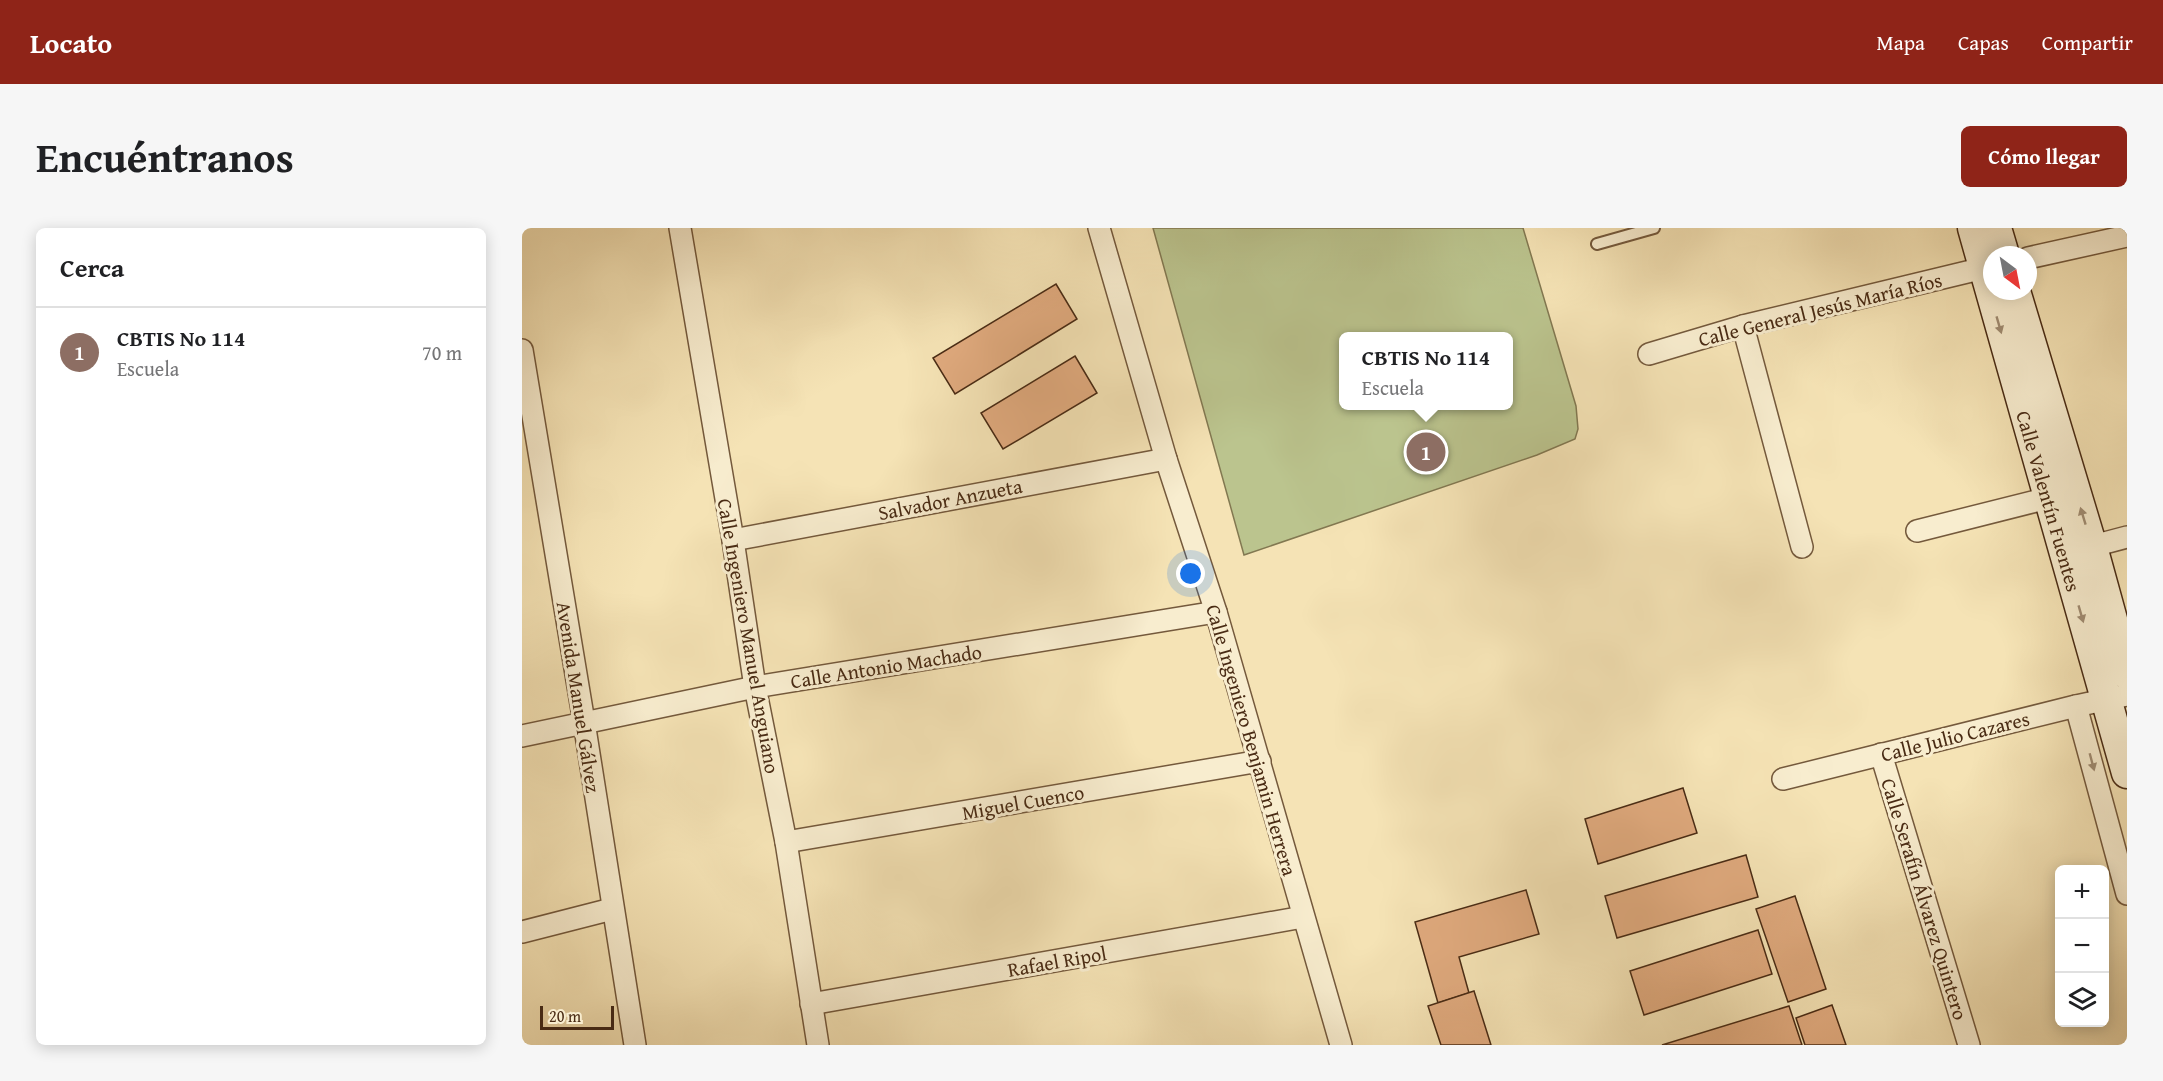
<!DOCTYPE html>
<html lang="es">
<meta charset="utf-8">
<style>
body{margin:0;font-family:"Gentium Book Plus",serif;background:#f6f6f6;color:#202124}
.controls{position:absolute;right:18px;bottom:18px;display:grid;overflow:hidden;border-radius:9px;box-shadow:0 3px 15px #0003}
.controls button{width:54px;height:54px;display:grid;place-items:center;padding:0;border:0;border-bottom:2px solid #e0e0e0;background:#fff;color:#202124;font:30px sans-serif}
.compass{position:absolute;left:1461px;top:18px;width:54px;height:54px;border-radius:50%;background:#fff;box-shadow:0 3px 15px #0003;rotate:148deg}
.scale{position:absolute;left:18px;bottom:15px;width:74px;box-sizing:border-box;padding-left:6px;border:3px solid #492b14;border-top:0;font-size:16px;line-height:21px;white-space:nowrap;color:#492b14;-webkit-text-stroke:4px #f8edcf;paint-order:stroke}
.you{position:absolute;left:669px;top:346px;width:21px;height:21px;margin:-15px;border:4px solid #fff;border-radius:50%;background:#1a73e8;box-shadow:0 0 0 9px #1a73e833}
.badge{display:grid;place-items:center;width:39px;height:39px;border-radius:50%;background:#8f2418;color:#fff;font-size:20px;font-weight:700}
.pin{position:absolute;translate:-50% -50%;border:3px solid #fff;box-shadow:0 2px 6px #0006}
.popup{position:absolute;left:817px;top:104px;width:174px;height:78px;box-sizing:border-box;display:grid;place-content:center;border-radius:9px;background:#fff;filter:drop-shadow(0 2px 4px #0005);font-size:20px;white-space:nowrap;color:#757577}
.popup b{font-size:22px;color:#202124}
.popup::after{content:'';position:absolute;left:50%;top:100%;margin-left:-12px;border:12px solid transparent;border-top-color:#fff}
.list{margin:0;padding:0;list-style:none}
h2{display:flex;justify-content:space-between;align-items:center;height:78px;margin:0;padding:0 24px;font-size:26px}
h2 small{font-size:20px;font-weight:400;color:#757577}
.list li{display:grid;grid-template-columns:39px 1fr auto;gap:18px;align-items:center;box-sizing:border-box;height:90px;padding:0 24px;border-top:2px solid #e0e0e0}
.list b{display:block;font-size:22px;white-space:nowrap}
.list p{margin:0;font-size:20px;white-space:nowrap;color:#757577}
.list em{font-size:20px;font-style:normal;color:#757577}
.icon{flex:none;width:33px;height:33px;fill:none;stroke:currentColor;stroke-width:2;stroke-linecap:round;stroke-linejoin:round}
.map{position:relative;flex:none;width:1605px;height:817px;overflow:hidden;border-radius:9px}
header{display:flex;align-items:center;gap:36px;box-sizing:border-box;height:84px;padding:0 30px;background:#8f2418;color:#fff}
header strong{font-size:28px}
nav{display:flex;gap:33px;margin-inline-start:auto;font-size:21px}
.intro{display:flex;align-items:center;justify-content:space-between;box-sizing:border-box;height:144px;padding:0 36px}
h1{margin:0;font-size:42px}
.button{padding:15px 27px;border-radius:9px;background:#8f2418;color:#fff;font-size:21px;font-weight:700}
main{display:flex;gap:36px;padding:0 36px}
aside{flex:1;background:#fff;border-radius:9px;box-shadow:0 3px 15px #0003}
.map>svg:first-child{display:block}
.green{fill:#bbc48e;stroke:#827851;stroke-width:1.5;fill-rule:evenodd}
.building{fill:#e0aa7e;stroke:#492b14;stroke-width:1.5}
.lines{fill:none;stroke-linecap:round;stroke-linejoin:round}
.lane-casing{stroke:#74593c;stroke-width:14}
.street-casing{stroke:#74593c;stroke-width:24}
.secondary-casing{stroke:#492b14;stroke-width:33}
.lane{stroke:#f8edcf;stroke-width:10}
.street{stroke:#f8edcf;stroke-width:21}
.secondary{stroke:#f8edcf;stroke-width:30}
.oneway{fill:#a08c72}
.labels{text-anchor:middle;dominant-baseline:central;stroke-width:6;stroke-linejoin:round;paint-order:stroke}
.street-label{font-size:20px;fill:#492b14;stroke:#f8edcf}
</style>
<header>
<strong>Locato</strong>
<nav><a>Mapa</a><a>Capas</a><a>Compartir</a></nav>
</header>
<div class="intro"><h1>Encuéntranos</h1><a class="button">Cómo llegar</a></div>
<main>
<aside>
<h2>Cerca<small></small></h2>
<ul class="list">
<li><span class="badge" style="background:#8d6e63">1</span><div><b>CBTIS No 114</b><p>Escuela</p></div><em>70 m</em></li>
</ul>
</aside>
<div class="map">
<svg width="1605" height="817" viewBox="0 0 1605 817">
<rect width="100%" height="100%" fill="#f5e3b5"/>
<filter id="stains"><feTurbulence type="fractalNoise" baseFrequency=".00333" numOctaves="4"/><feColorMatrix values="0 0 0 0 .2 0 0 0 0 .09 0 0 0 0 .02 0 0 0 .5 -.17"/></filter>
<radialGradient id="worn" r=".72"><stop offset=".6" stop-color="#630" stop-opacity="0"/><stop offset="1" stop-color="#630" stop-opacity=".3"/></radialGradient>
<path class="green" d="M631,0H1001L1054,178L1056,201L1053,211L1015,227L722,327ZM822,109H986V178H822Z"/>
<g class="building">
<polygon points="534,56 555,91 433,166 411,130"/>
<polygon points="553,128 575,165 481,221 459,185"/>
<polygon points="1161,560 1175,605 1076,636 1063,591"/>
<polygon points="1224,627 1236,669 1095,710 1083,668"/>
<polygon points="1004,662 1017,706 937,729 947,765 916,775 893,694"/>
<polygon points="1273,668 1304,761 1266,774 1234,681"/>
<polygon points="1236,702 1250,746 1122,787 1108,743"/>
<polygon points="952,763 969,817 919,817 906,778"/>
<polygon points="1310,777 1324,817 1283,817 1274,790"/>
<polygon points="1267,778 1280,817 1140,817"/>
</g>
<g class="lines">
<g class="lane-casing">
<polyline id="lane" points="1075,16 1132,0"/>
</g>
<g class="street-casing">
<g id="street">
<polyline points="158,0 211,312 233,459 264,614 296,817"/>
<polyline points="577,0 644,231 694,384 819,817"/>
<polyline points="1506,30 1605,8"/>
<polyline points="1221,98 1280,319"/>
<polyline points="0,122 62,494 113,817"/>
<polyline points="1127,126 1221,98 1470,38"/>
<polyline points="1395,303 1526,270"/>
<polyline points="211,312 644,231"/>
<polyline points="1556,322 1605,309"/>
<polyline points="1554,478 1605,666"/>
<polyline points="0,508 233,459 694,384"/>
<polyline points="1359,526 1447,817"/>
<polyline points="1261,551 1554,478 1605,467"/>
<polyline points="264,614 738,533"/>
<polyline points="0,704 90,681"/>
<polyline points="289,776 781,689"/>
</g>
</g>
<g class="secondary-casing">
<g id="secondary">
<polyline points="1451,0 1605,545"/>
<polyline points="1474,0 1482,27"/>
<polyline points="1493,63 1570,319 1605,446"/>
</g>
</g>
<use href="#lane" class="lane"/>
<use href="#street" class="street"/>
<use href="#secondary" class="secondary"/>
</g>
<defs><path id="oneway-solid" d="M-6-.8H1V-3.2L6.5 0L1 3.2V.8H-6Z" transform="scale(1.5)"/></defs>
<g class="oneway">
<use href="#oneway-solid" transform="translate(1477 97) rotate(74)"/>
<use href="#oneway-solid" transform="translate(1561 288) rotate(-107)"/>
<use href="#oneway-solid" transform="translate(1559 386) rotate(74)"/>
<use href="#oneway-solid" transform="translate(1570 534) rotate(75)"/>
</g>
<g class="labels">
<g class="street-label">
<text transform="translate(1298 81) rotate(-14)">Calle General Jesús María Ríos</text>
<text transform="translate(428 271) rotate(-11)">Salvador Anzueta</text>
<text transform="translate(1527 273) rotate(74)">Calle Valentín Fuentes</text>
<text transform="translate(227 408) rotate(80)">Calle Ingeniero Manuel Anguiano</text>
<text transform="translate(364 438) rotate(-9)">Calle Antonio Machado</text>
<text transform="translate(57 469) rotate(81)">Avenida Manuel Gálvez</text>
<text transform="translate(1433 508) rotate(-14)">Calle Julio Cazares</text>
<text transform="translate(730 512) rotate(74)">Calle Ingeniero Benjamin Herrera</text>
<text transform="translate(501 574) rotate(-10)">Miguel Cuenco</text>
<text transform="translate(1403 671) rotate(73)">Calle Serafín Álvarez Quintero</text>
<text transform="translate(535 733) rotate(-10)">Rafael Ripol</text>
</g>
</g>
<rect width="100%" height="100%" filter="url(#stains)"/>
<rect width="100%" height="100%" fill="url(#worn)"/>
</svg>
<div class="controls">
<button>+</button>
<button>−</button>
<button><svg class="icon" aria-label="layers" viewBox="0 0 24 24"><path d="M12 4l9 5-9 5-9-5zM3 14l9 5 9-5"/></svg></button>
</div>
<svg class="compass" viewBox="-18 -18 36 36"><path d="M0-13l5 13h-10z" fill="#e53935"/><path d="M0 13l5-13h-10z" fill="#757577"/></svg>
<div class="scale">20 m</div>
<div class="you"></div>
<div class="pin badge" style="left:904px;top:224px;background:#8d6e63">1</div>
<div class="popup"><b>CBTIS No 114</b>Escuela</div>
</div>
</main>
